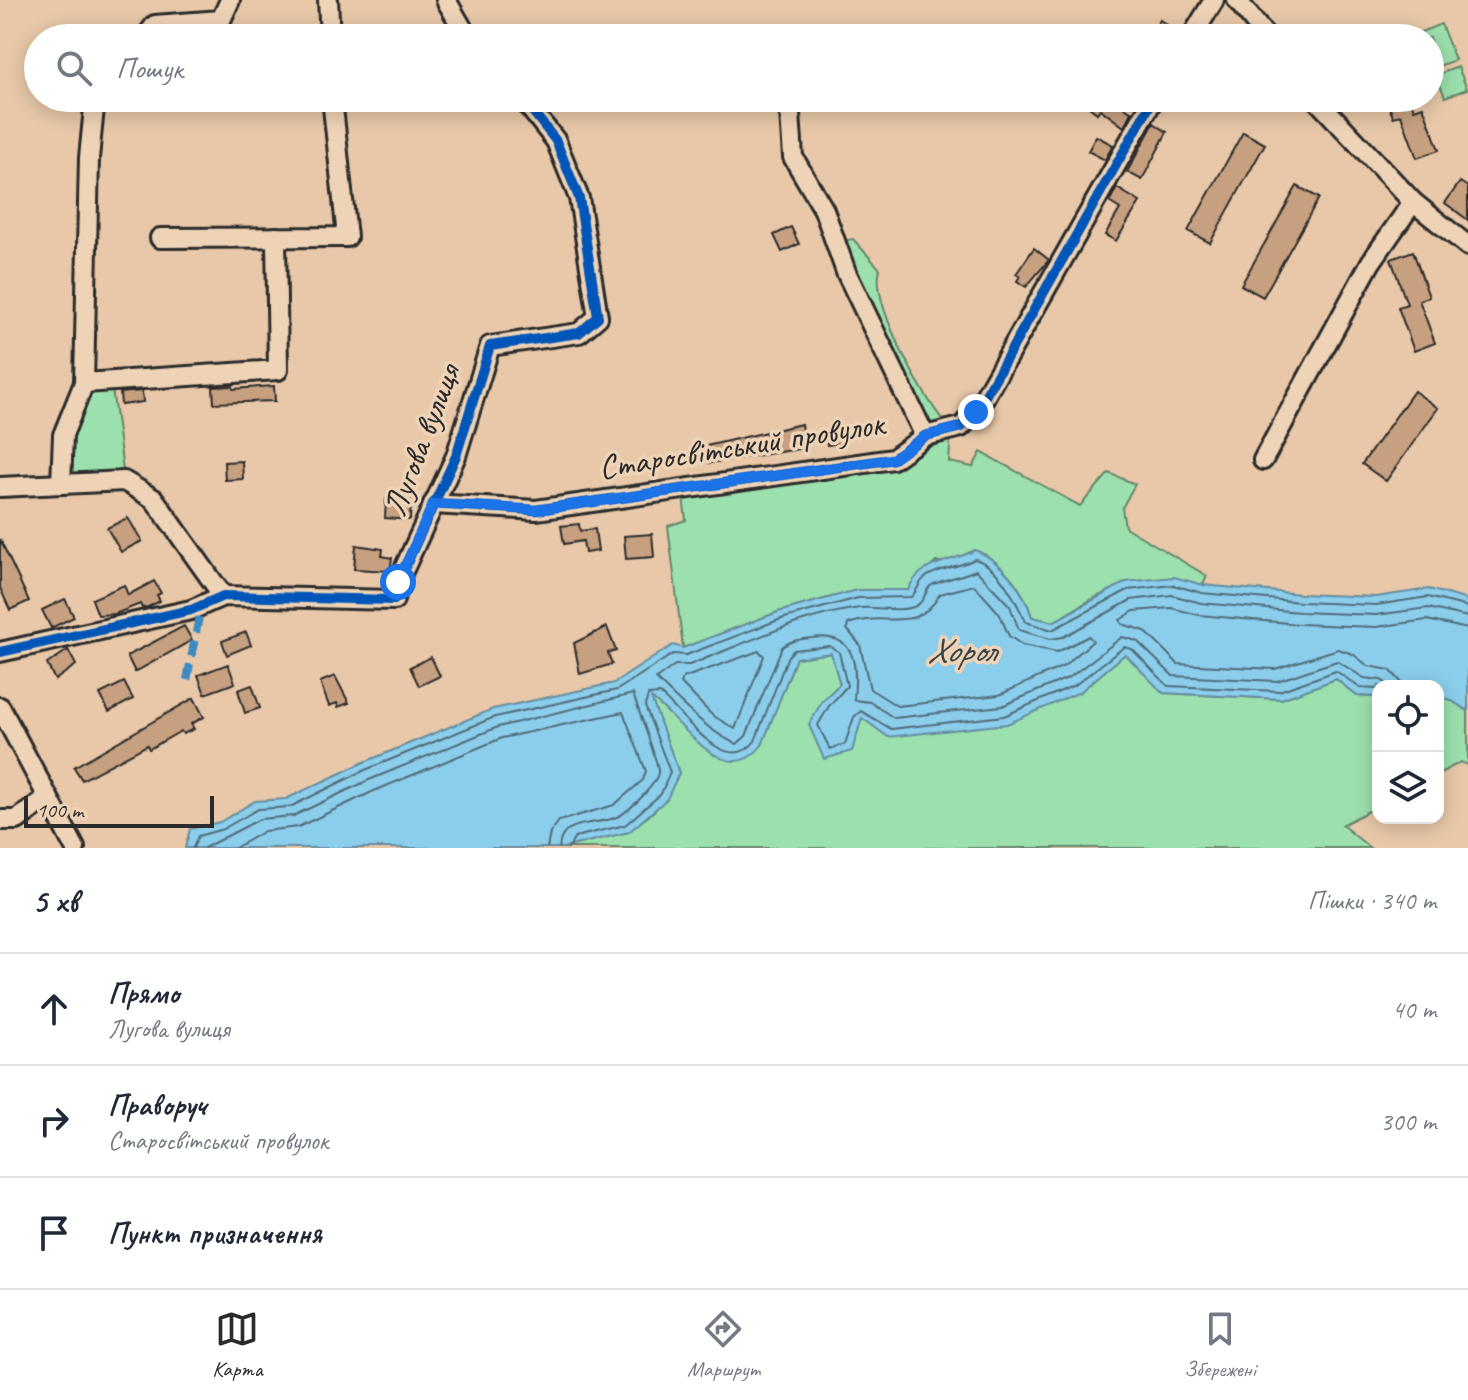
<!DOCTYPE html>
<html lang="uk">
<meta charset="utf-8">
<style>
body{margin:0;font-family:Caveat,sans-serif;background:#f6f6f7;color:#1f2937}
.controls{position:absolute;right:24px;bottom:24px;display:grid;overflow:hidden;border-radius:16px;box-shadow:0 4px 20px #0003}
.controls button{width:72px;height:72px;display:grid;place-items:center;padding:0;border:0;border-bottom:2px solid #e0e1e3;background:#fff;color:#1f2937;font:40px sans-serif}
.scale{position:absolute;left:24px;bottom:20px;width:190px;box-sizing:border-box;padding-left:8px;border:4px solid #2b2b2b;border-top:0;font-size:22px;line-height:28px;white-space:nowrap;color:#2b2b2b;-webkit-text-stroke:6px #efd3b6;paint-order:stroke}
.stop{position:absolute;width:24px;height:24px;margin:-18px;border:6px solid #1a73e8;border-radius:50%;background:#fff}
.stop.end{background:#1a73e8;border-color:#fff;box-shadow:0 2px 8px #0008}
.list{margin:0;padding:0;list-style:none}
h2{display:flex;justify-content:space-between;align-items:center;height:104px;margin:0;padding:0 32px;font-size:34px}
h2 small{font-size:26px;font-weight:400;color:#747a83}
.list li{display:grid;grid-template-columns:52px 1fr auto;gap:24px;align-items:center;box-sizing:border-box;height:112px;padding:0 32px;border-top:2px solid #e0e1e3}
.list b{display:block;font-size:30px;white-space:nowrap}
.list p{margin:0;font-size:26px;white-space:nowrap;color:#747a83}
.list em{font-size:26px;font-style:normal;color:#747a83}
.icon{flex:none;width:44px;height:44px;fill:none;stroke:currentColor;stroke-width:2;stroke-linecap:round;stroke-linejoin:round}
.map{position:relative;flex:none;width:1468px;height:848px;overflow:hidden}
.search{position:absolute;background:#fff;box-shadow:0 4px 20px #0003;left:24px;right:24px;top:24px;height:88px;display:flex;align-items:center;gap:20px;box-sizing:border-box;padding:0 28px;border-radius:44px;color:#747a83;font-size:30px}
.sheet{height:440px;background:#fff}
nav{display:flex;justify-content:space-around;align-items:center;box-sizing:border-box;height:112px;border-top:2px solid #e0e1e3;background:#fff;font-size:22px;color:#747a83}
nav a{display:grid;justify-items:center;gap:4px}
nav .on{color:#2b2b2b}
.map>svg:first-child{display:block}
.green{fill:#9ce0ad;stroke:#64866c;stroke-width:2}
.water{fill:#8bceec;stroke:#658d9f;stroke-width:2}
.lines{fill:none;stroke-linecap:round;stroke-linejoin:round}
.shore{stroke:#516c78;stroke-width:2}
.building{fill:#c7a080;stroke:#2b2b2b;stroke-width:2}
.minor-casing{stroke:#2b2b2b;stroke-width:24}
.minor{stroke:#efd3b6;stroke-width:18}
.quiet{stroke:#3a8ac2;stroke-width:8;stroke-dasharray:16 8;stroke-linecap:butt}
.cycleway-casing{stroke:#efd3b6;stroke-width:15}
.cycleway{stroke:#0057b8;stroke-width:10}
.route{stroke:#1a73e8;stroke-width:10}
.labels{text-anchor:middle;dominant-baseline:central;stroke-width:7;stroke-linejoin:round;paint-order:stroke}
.street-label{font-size:34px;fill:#2b2b2b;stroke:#efd3b6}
.water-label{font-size:36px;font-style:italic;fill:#394348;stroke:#efd3b6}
</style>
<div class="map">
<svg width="1468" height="848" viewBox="0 0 1468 848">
<rect width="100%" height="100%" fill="#e8c8a8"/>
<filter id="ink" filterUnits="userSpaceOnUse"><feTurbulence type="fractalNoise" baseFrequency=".0125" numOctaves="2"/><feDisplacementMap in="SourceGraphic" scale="16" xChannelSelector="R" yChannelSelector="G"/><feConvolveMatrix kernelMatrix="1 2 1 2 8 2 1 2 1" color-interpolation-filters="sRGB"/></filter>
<g filter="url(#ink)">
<g class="green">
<polygon points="1441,24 1455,60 1433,68 1430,38 1421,38 1418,33"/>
<polygon points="1458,67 1467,89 1445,97 1436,75"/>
<path d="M853,239L880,269C870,304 925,402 951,430L949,462L973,467L981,452L1080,506L1109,473L1135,484L1122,508L1125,527L1207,576L1203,585C1141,568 1105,590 1054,622L1032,617C1024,589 1002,561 975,550L952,562H936L909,590H857L778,612L683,648L668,526L686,520L683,496L904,463L945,438L944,432L925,420L842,241Z"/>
<polygon points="111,381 123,470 113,475 62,474 84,383"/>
<path d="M831,653L840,684L822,701L862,718L1080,692L1125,654L1164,693L1281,699L1336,679L1357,696L1378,697V806L1342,825L1370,848H562C617,835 654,830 679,773L650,696L714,755L762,745L796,658Z"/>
<polygon points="1438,699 1449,699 1468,711 1468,765 1461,762 1438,774"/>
</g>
<path class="water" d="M975,550C1001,560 1024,590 1032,617L1053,622L1126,582L1174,577L1203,585L1301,594L1376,597L1429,589L1468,600V711L1449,699H1438V686H1378V697L1357,696L1336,679L1281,699L1163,693L1125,654L1080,692L1007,724L888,737L862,718L852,751L824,759L809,725L822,701L840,684L831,653L796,658L762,745C725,793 681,719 651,698L679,773L667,799L629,832L562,848H185L190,829L220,822L255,801L286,799L362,763L493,709L614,683L673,645L683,648L778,612L857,590H908C921,560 949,564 975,550Z"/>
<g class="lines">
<g class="shore">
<path d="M974,585L999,613L1009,636L1022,645L1057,652L1089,636L1093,641L1064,666L999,695L897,706L870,689L860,645L847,629L848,624C886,610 916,636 940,594Z"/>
<polygon points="759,651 764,656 735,729 712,715 681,683 683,678"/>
<path d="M1391,686L1381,680L1364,678L1337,661L1277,681L1173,676L1137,641L1122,637L1070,677L1002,706L894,718L870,702L854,700C857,667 858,632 812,638C801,639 791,640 782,647L746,736L737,744C712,735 675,698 656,679L675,665H689C744,644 802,615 860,608C877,606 900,613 916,606C925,601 924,593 930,586C934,582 966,575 976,570L1010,606L1019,630L1050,639L1063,637L1131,600L1172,595L1201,603L1300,612L1376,615L1428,608L1468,617"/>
<polyline points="1405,686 1390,670 1368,666 1353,654 1338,649 1275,669 1178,664 1145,631 1122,624 1120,620 1134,611 1171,608 1199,615 1299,624 1376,627 1427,620 1468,629"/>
<path d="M193,848L198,836L223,829L258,809L290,807L365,770L495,717L617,690L673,654L686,655L781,619L858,598L911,597C918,591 918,582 926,577C939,568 957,568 975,559C1000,566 1016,602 1026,622L1052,630L1128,590L1173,585L1202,593L1301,602L1376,605L1428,597L1468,607"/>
<path d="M204,848L260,819L293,816L369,780L498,727L633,694C637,706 657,759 658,770C660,782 630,810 619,816C599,827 561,817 559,848"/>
<polyline points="235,848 264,831 298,827 374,791 502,738 623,712 646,771 643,780 614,805 559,821 550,833 547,848"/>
<path d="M569,848L575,837L625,825L661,794L670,772L645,706L648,695L660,694C682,712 726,779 755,741L788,656L794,650L830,646L839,652L847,686L829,706L818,725L830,749L845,744L854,717L861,711L891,729L1004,716L1075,685L1124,647L1132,649L1168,686L1279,691L1336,671L1360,688L1378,689"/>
</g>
</g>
<g class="building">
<polygon points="1160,20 1180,34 1179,38 1148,38"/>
<polygon points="1084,98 1112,98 1132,112 1124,127 1100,109 1097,113 1085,104 1088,101"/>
<polygon points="1386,98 1410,98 1414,109 1423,106 1439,150 1417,158 1401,115 1393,117"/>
<polygon points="1154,123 1167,132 1142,180 1127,172"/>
<polygon points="1243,132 1265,144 1210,243 1188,231"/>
<polygon points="1096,136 1113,145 1105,160 1088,151"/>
<polygon points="1460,182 1468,187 1468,220 1445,203"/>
<polygon points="1297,186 1319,198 1263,297 1241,285"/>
<polygon points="1117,188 1140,202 1116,241 1105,235 1120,209 1109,202"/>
<polygon points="791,227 799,244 782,252 774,235"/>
<polygon points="1034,248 1049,260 1026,287 1017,281 1020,276 1016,274"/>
<polygon points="1413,251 1429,297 1419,300 1435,343 1414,351 1398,307 1407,304 1391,259"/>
<polygon points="233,386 233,389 274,386 275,401 214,403 213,387"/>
<polygon points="142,391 143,402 121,405 120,393"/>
<polygon points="1414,391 1438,408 1386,481 1362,464"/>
<polygon points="801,424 805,448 709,463 706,446"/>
<polygon points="844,430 845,443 827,445 826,432"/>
<polygon points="242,461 243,479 225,480 224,462"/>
<polygon points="386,499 411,501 410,520 385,518"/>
<polygon points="128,518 142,541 121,552 107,528"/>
<polygon points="579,524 580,531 595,529 598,551 585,553 583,541 564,544 561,526"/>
<polygon points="652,534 654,557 626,559 624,536"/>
<polygon points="0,539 29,601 10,610 0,588"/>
<polygon points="356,545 383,549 382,556 392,558 390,571 354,569"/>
<polygon points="154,581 161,593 157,595 160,601 148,607 142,608 140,604 115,614 98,615 92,599 124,585 128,595"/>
<polygon points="65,599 74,617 51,628 42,610"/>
<polygon points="184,626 192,640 135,672 127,656"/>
<polygon points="607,627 616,651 608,653 612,664 580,674 574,643"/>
<polygon points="246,632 251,645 227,655 222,641"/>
<polygon points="68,650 76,665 55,680 47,664"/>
<polygon points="431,657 440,676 419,686 410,667"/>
<polygon points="228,664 235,683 205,694 198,675"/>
<polygon points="335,676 349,703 338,707 337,703 329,706 320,682"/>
<polygon points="124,682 133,699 109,712 100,694"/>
<polygon points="252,685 260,708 245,713 238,690"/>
<polygon points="194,698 204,717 191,724 194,729 183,734 181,731 149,749 147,745 82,780 74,767"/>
</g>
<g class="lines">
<g class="minor-casing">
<g id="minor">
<polyline points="328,0 330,38"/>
<polyline points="446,0 468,38"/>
<polyline points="1237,0 1267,38"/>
<polyline points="145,38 155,25 221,20 230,0"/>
<polyline points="1191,38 1214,0"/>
<polyline points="781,98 790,113 793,157 824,210 846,272 925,436"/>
<polyline points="1315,98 1413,202 1468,246"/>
<polyline points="160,238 347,237 332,98"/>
<polyline points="84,383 278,370 276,237"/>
<polyline points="1263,460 1371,262 1413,202"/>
<polyline points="61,484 63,435 84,383 89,158 95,98"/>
<polyline points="0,487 124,481 154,499 223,596"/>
<polyline points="433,504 536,510 893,459 925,436 961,427 976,412 1154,98"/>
<polyline points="0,652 191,610 223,596 394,600 398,582 456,456 490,346 579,333 598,317 579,198 556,141 522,98"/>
<polyline points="0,707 75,848"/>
<polyline points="0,820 17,820 48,797"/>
</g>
</g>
<use href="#minor" class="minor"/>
<polyline class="quiet" points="187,680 201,606"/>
<g class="cycleway-casing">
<g id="cycleway">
<polyline points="433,504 536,510 893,459 925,436 961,427 976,412 1154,98"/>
<polyline points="0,652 191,610 223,596 394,600 398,582 456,456 490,346 579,333 598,317 579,198 556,141 522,98"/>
</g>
</g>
<use href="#cycleway" class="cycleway"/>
</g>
</g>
<g class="lines" filter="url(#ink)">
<polyline class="route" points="398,582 433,504 536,510 893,459 925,436 961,427 976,412"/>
</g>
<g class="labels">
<g class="street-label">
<text transform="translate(421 440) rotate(-69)">Лугова вулиця</text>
<text transform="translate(741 445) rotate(-9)">Старосвітський провулок</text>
</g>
<g class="water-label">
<text x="961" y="650">Хорол</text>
</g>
</g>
</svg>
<div class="controls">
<button><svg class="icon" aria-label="locate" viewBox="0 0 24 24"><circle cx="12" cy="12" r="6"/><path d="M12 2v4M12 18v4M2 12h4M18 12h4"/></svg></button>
<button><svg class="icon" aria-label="layers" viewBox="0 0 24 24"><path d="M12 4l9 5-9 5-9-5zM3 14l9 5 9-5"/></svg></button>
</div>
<div class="scale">100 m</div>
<div class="stop" style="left:398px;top:582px"></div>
<div class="stop end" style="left:976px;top:412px"></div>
<div class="search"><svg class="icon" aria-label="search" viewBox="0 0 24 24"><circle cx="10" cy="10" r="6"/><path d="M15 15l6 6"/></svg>Пошук</div>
</div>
<section class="sheet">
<h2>5 хв<small>Пішки · 340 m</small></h2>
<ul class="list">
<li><svg class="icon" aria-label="ahead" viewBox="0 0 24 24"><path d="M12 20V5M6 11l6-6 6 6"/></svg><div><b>Прямо</b><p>Лугова вулиця</p></div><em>40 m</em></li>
<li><svg class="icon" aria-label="right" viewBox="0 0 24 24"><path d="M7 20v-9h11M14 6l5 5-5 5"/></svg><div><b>Праворуч</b><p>Старосвітський провулок</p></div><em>300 m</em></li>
<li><svg class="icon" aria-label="arrive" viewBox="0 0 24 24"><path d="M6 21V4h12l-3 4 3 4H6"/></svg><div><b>Пункт призначення</b></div></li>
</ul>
</section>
<nav>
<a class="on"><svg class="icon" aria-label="map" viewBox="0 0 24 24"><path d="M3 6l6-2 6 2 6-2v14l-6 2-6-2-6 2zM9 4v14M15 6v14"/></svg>Карта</a>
<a><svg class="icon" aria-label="directions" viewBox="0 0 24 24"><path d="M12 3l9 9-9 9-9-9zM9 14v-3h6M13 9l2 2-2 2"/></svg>Маршрут</a>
<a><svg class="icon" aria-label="saved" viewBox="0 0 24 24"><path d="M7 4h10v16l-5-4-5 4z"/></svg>Збережені</a>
</nav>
